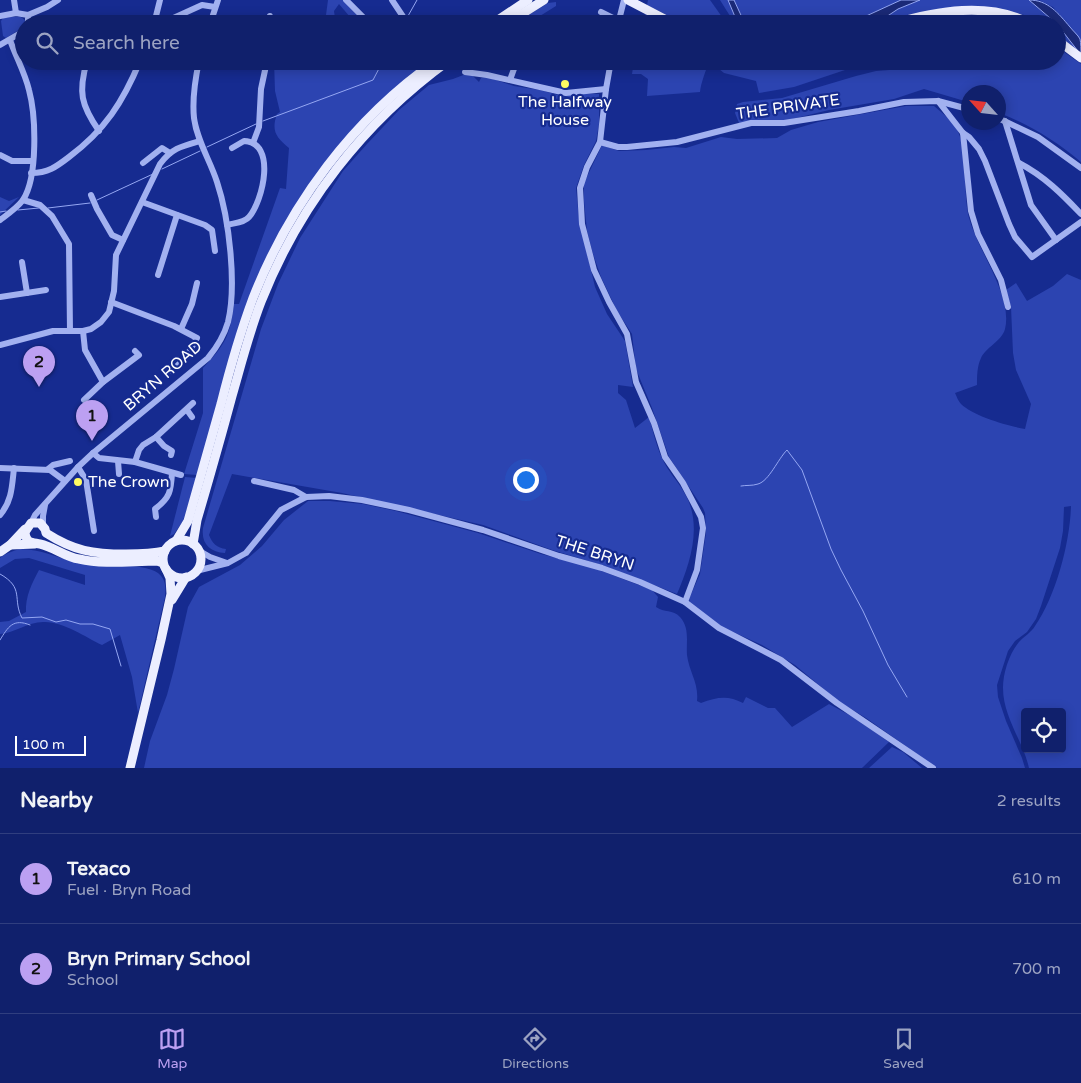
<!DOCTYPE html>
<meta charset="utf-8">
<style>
body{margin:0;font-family:"Varela Round",sans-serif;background:#1e2d74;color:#f1f3f6}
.controls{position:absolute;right:15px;bottom:15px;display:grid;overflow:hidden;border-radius:5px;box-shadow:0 2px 12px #0003}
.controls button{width:45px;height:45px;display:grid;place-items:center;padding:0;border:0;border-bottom:1px solid #303e7f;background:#10206c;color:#f1f3f6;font:25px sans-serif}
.compass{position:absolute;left:961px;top:85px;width:45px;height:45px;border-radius:50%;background:#10206c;box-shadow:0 2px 12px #0003;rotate:297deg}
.scale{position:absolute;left:15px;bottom:12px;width:71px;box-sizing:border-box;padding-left:5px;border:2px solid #fff;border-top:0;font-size:14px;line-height:18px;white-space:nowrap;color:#fff;-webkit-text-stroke:4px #162b90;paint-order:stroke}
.you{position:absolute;left:525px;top:479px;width:18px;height:18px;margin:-12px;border:4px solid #fff;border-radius:50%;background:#1a73e8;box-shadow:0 0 0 8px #1a73e833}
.badge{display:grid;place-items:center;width:32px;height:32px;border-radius:50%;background:#bca0f2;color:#111;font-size:16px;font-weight:700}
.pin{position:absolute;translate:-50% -41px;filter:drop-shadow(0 1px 2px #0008)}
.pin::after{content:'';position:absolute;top:26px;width:18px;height:15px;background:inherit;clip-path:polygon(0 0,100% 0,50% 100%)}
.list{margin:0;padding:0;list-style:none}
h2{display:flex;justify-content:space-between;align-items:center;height:65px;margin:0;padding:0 20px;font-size:21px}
h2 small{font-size:16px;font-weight:400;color:#9ca3c2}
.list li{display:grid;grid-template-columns:32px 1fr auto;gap:15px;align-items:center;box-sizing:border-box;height:90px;padding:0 20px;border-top:1px solid #303e7f}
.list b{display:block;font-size:19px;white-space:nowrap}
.list p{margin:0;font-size:16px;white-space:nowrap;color:#9ca3c2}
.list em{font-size:16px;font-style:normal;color:#9ca3c2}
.icon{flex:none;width:28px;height:28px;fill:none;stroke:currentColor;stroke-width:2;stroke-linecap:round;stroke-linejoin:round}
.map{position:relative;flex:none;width:1081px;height:768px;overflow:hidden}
.search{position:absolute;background:#10206c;box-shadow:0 2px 12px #0003;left:15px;right:15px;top:15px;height:55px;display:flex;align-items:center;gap:12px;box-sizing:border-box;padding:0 18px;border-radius:28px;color:#9ca3c2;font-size:19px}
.sheet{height:245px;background:#10206c}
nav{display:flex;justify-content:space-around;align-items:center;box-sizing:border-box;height:70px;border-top:1px solid #303e7f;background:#10206c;font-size:14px;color:#9ca3c2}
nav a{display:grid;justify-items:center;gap:2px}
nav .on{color:#bca0f2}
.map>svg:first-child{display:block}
.green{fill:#2c44b1;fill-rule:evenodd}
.water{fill:#1b2a78;stroke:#95a7f3}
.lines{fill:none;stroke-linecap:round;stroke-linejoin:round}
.stream{stroke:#95a7f3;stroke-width:1}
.minor{stroke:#a2b1f0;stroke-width:6}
.major{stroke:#eceeff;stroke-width:9}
.poi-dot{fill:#fffb62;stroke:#162b90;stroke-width:2}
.labels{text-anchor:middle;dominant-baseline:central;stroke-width:4.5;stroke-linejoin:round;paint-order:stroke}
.poi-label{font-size:16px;fill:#fff;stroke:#162b90}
.street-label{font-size:16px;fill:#fff;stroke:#162b90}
</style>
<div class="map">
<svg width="1081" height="768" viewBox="0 0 1081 768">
<rect width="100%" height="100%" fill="#162b90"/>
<g class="green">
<polygon points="328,0 344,0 367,24 356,24 339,4 334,11 335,18 328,20 326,15"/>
<polygon points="648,0 710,0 727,24 684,24 647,5"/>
<polygon points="720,0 728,0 738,24 735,24"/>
<polygon points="734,0 901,0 864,17 840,24 745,24"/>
<polygon points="920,0 1029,0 1056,24 1041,24 1032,17 995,8 973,6 949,8 883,19 898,9"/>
<polygon points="1039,0 1081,0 1081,40 1053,7"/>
<polygon points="556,2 556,6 527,24 514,24 548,3"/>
<polygon points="645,14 666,24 643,24"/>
<polygon points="964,14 1001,18 1020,24 902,24 921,19"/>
<polygon points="10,17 21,17 26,21 25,24 24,24 24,27 6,38 3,36 1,21 3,18"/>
<polygon points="1057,25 1064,31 1076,49 1057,35"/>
<path d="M1057,47L1081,64V162C1056,141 1029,124 999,113L998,92H968V102L924,89L894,99L829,110L784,121L739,123L735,113L737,104L743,102L782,98L856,76L876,71L902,69L900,61H1057Z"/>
<path d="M274,61H427L378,104L272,248L197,475L184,474L203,413V368C225,345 230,336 234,304H239L280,188L286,189L289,148C276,137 271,131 277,114L280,112L275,91Z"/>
<path d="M634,61H740C759,68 779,62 798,61C823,60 848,61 872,61L794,87L759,93L756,81L724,73L709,61C706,71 701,82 700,92L647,96L648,79L641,74H632Z"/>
<path d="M466,74L473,76L479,82L481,78L487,77L514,86L540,90L565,97C575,92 588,94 599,94V124L596,141L584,165L576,188L579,219L595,287L607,314L625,341L633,387L618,385V393L626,400L635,428L649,417C653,431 656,445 662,458C668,472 678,481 685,494C703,525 690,564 677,594L605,566L552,550L483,525L342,493L232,474L209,535C212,543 217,548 226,549L225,553C210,552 201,544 203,528L261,329L278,284L300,238L343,171L367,144L399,110L429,85L453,79Z"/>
<path d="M906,106H934C943,114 955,122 959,134C969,157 962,196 970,221C979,252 1013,297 1005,329C1002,341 985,348 981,358C977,366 977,377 977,385L955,393C957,397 958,401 961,404C973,416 1008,426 1025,429L1031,404L1016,370L1013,353L1011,307L1006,290L1016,283L1027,301L1053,286L1067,274L1081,280V768H1029C1023,741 1003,717 1003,688C1003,673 1009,654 1019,642C1024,636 1031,633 1035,626C1056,596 1070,542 1071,506L1064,507L1063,531L1060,548L1041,606L1036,619L1027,632L1015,641L1008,651L997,685L998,697L1006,721L1022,758L1025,768H937L866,718L838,701L795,665L762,645L722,627L690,604L689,599L700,574L706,533L705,513L703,508L669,457L652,408L636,369L632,334L617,311L601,277L593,254L587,231L584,201V183L602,145L619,151L646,150L674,147L686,148L721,137L737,139L777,138L791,130L818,122ZM1025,712H1062V749H1025Z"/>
<polygon points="0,197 9,201 19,197 0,215"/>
<polygon points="185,477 197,478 183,521 174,534 170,536"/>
<path d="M308,501H330L363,504L396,511L478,533L541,554L591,567L652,590L658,597L656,607C664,613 673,609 680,617C690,628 686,642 687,655C689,672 699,683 697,701L701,703C717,697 728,695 743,703L746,697L768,708H775L792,727L829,704L855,718L889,742L862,768H144L150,741L167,695L174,669L188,607L199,587L240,565L262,546L284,520Z"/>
<path d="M20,549C41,549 57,558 77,562C97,567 142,562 158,573C166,579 166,588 165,597L138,713L132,677L120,635L102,645C85,637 64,622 45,622C29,621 15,633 0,634V622L9,621L26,612C25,597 32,583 39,570L85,585V575L29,558L15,559L0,568V558C6,553 13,551 20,549Z"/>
<polygon points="892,747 903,752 922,768 869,768"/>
</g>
<g class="water">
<polygon points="728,0 734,0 745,24 738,24"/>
<polygon points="901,0 920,0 898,9 883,19 870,24 840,24 864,17"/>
<path d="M1029,0C1048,0 1058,13 1070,27C1073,31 1078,35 1080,39C1081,43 1081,50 1081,55L1057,24Z"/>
</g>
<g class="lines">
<g class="stream">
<polyline points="408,16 417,0"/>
<polyline points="263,121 373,80 383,61"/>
<polyline points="207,147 256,124"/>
<polyline points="162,169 200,151"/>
<polyline points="97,200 153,174"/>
<polyline points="48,208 90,203"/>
<polyline points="18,210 39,208"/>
<polyline points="0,212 6,211"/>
<path d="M741,486C746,485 752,486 758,484C769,481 778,459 787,450L802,470L831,549L841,570L863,611L888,665L907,697"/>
<path d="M0,574C25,588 12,599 22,618L42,617L56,622L66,620L80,624H93L110,629L121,666"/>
<path d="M0,640C8,627 13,618 30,625"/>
</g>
<g class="minor">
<polyline points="14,0 16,13"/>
<polyline points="346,0 370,24"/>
<polyline points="392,0 406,21 411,24"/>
<polyline points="601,12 619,21"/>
<polyline points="28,15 47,7 58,0"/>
<polyline points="0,16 16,13 28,15 28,24"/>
<polyline points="270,16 272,24"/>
<polyline points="128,24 169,20 202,5 215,7"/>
<polyline points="154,24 160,0"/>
<polyline points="210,24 218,0"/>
<polyline points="618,24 624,0"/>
<polyline points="0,45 24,31"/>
<path d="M87,61C78,92 81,105 99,131"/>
<polyline points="611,61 606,89 600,142 587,167 580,188 582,224 594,270 609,302 627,334 636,382 654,423 665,457 683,483 701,517 703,528 697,570 685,602"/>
<polyline points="536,65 537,61"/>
<polyline points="465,72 487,75 566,93 606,89"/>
<polyline points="510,80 515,66 519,61"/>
<polyline points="938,101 963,133 969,137 979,149 985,161 1009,224 1015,237 1032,257 1081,222"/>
<polyline points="998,118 1038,137 1081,168"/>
<polyline points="1005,121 1031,205 1056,240"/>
<polyline points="963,133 971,211 978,234 1001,280 1008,307"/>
<polyline points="600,142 618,147 627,147 677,142 751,123 784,123 859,111 904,102 938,101 968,109"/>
<polyline points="253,143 259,127 261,89 267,61"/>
<polyline points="0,155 12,161 33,161"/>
<polyline points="143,163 162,148 170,153"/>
<path d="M1019,163C1044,176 1062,194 1081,214"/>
<path d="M31,173C48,173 56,167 69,157C105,130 123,102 140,61"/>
<polyline points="91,195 97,209 112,235 123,240"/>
<polyline points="23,200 40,205 52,216 69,244 70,331"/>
<polyline points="142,202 205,225 212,230 215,251"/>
<path d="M0,220C8,214 17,208 23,200C38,177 36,116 29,90C25,73 16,57 10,40"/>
<path d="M227,225C234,223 244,223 249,217C263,201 277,142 244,141L232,148"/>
<polyline points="22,262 27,293"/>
<polyline points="158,275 177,215"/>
<polyline points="0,297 46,290"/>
<polyline points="111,302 174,326 197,338 186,357 172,371"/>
<polyline points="181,329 192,304 197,283"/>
<polyline points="83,331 85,350 103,382"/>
<path d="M0,345L53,331H83L91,329L101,322L109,312L114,291L116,255L160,164C172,148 182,146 200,141"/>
<polyline points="84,400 103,382 139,355 135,351"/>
<polyline points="187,410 192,417"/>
<polyline points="156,437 164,446 172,451 171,455"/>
<polyline points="93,453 99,458 135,462 181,475"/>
<polyline points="118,461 119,474"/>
<polyline points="135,462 139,450 143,445 156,437 193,403"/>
<polyline points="78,467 86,480 94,531"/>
<polyline points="0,468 50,470 65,481"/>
<polyline points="48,469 53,465 70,461"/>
<polyline points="254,481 294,490 306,497"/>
<path d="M0,515C12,501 12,486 14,468"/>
<path d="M156,517L155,509C170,498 171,491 172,473"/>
<path d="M31,523L35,515L78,467L93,453L208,358C217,347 224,336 228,322C237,285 229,218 217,182C210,160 197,141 194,118C192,99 195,80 199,61"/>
<polyline points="43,525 43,516 45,505"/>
<polyline points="198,550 210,557 227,563"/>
<polyline points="196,571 228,563 246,553 281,510 306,497 329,496 362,500 409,510 483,530 559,556 602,568 640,582 685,602 719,628 781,660 837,703 933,768"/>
</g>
<g class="major">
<polyline points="628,0 674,24"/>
<polyline points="492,24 528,0"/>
<polyline points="506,24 544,0"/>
<path d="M892,24C936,11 989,1 1031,24"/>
<polyline points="1057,40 1081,58"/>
<circle cx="182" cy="559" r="19"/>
<path d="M176,541L188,521C199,482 210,443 221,404C230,368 240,333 253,298C290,204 353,119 436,61"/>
<path d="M193,544L197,520C209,479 221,437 232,396C241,365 249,333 261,302C299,205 364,122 448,61"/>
<polyline points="10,545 35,544"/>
<polyline points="0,552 10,545 25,529"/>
<path d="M163,563L157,561C132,561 104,565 79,559C65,557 54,547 40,544C31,542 26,543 25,532L31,523H40L45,529L46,533C74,551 93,554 126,554C140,554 151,554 165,551"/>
<polyline points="172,600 186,577"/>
<polyline points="130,768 161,640 171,594 170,578 166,569"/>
</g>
</g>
<g class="poi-dot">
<circle cx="565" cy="84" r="5"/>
<circle cx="78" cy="482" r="5"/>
</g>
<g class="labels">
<g class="poi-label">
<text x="565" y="102">The Halfway<tspan x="565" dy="18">House</tspan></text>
<text x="88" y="482" text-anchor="start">The Crown</text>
</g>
<g class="street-label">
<text transform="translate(788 107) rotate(-8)">THE PRIVATE</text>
<text transform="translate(163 376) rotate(-41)">BRYN ROAD</text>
<text transform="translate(595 553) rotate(18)">THE BRYN</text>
</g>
</g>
</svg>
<div class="controls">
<button><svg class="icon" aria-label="locate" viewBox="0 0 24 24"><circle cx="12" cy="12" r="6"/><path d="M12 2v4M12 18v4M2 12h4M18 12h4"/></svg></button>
</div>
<svg class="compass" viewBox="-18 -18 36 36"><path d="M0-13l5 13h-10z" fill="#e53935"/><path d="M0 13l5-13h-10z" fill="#9ca3c2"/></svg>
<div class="scale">100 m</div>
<div class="you"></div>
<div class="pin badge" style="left:92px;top:441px">1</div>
<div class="pin badge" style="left:39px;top:387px">2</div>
<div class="search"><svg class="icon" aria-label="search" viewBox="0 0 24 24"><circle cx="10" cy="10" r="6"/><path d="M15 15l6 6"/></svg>Search here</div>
</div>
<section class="sheet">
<h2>Nearby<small>2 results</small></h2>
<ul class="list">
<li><span class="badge">1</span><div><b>Texaco</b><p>Fuel · Bryn Road</p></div><em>610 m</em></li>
<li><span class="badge">2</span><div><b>Bryn Primary School</b><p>School</p></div><em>700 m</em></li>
</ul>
</section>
<nav>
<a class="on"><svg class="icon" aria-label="map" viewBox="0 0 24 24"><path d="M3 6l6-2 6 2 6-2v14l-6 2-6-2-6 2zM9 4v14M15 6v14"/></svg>Map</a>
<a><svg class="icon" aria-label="directions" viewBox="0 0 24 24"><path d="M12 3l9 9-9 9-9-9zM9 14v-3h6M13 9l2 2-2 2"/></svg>Directions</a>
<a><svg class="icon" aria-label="saved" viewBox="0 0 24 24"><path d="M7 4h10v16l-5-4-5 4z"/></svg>Saved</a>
</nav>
